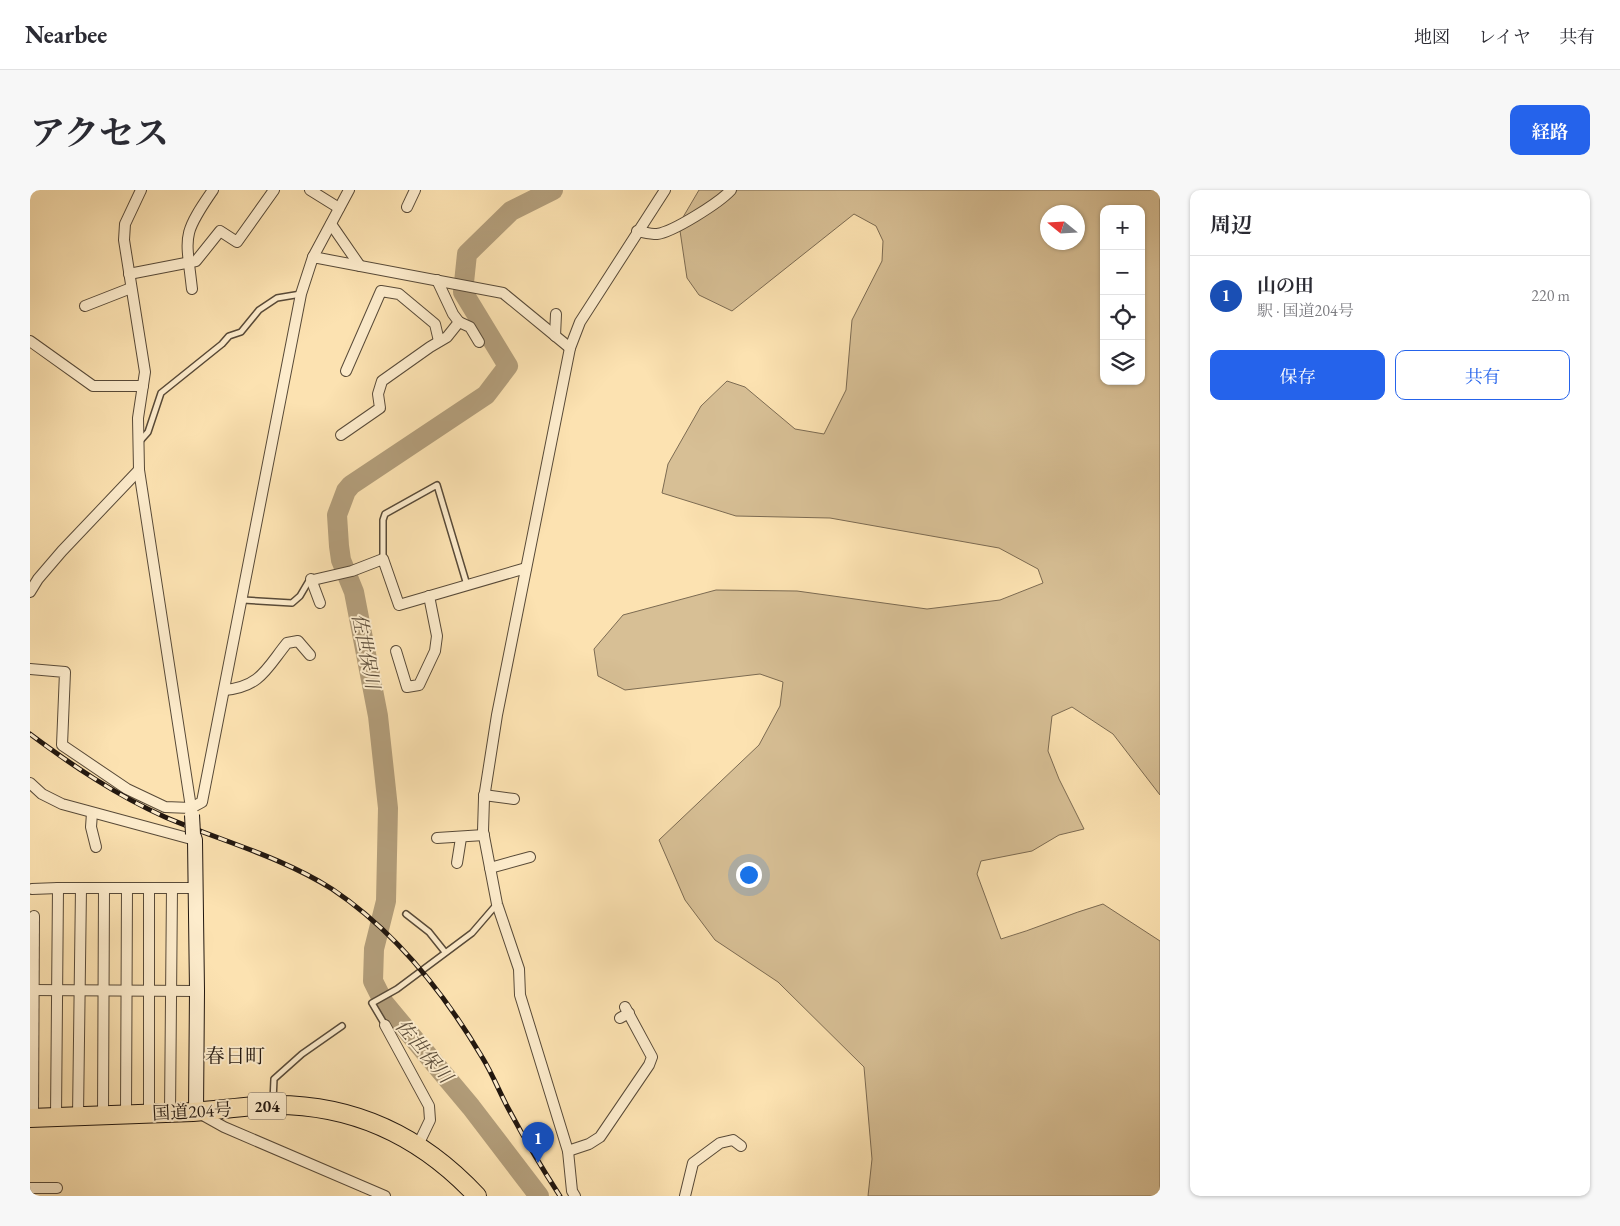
<!DOCTYPE html>
<html lang="ja">
<meta charset="utf-8">
<style>
body{margin:0;font-family:"EB Garamond","Noto Serif JP",serif;background:#f7f7f7;color:#2b2b33}
.controls{position:absolute;right:15px;top:15px;display:grid;overflow:hidden;border-radius:10px;box-shadow:0 1px 4px #0004}
.controls button{width:45px;height:45px;display:grid;place-items:center;padding:0;border:0;border-bottom:1px solid #e1e1e2;background:#fff;color:#2b2b33;font:25px sans-serif}
.compass{position:absolute;left:1010px;top:15px;width:45px;height:45px;border-radius:50%;background:#fff;box-shadow:0 1px 4px #0004;rotate:288deg}
.you{position:absolute;left:718px;top:684px;width:18px;height:18px;margin:-12px;border:4px solid #fff;border-radius:50%;background:#1a73e8;box-shadow:0 0 0 8px #1a73e833}
.badge{display:grid;place-items:center;width:32px;height:32px;border-radius:50%;background:#2563eb;color:#fff;font-size:16px;font-weight:700}
.pin{position:absolute;translate:-50% -41px;filter:drop-shadow(0 1px 2px #0008)}
.pin::after{content:'';position:absolute;top:26px;width:18px;height:15px;background:inherit;clip-path:polygon(0 0,100% 0,50% 100%)}
.list{margin:0;padding:0;list-style:none}
h2{display:flex;justify-content:space-between;align-items:center;height:65px;margin:0;padding:0 20px;font-size:21px}
h2 small{font-size:16px;font-weight:400;color:#7c7c81}
.list li{display:grid;grid-template-columns:32px 1fr auto;gap:15px;align-items:center;box-sizing:border-box;height:80px;padding:0 20px;border-top:1px solid #e1e1e2}
.list b{display:block;font-size:19px;white-space:nowrap}
.list p{margin:0;font-size:16px;white-space:nowrap;color:#7c7c81}
.list em{font-size:16px;font-style:normal;color:#7c7c81}
.actions{display:flex;gap:10px;padding:15px 20px}
.actions a{flex:1;padding:11px 0;border:1px solid #2563eb;border-radius:10px;text-align:center;font-size:18px;color:#2563eb}
.actions .main{background:#2563eb;color:#fff}
.icon{flex:none;width:28px;height:28px;fill:none;stroke:currentColor;stroke-width:2;stroke-linecap:round;stroke-linejoin:round}
.map{position:relative;flex:none;width:1130px;height:1006px;overflow:hidden;border-radius:10px}
header{display:flex;align-items:center;gap:30px;box-sizing:border-box;height:70px;padding:0 25px;background:#fff;border-bottom:1px solid #e1e1e2}
header strong{font-size:24px}
nav{display:flex;gap:28px;margin-inline-start:auto;font-size:18px}
.intro{display:flex;align-items:center;justify-content:space-between;box-sizing:border-box;height:120px;padding:0 30px}
h1{margin:0;font-size:35px}
.button{padding:12px 22px;border-radius:10px;background:#2563eb;color:#fff;font-size:18px;font-weight:700}
main{display:flex;gap:30px;padding:0 30px}
aside{flex:1;background:#fff;border-radius:10px;box-shadow:0 1px 4px #0004}
.map>svg:first-child{display:block}
.green{fill:#d7bf95;stroke:#7c6b52;fill-rule:evenodd}
.lines{fill:none;stroke-linecap:round;stroke-linejoin:round}
.river{stroke:#b29d7a;stroke-width:20}
.lane-casing{stroke:#584a38;stroke-width:8}
.street-casing{stroke:#584a38;stroke-width:12}
.secondary-casing{stroke:#22170f;stroke-width:16}
.highway-casing{stroke:#22170f;stroke-width:20}
.lane{stroke:#fdeccc;stroke-width:5}
.street{stroke:#fdeccc;stroke-width:10}
.secondary{stroke:#fdeccc;stroke-width:14}
.highway{stroke:#fce2b1;stroke-width:18}
.rail-casing{stroke:#22170f;stroke-width:5}
.rail{stroke:#fdeccc;stroke-width:3;stroke-dasharray:9;stroke-linecap:butt}
.secondary-bridge-casing{stroke:#22170f;stroke-width:16;stroke-linecap:butt}
.secondary-bridge{stroke:#fdeccc;stroke-width:14}
.labels{text-anchor:middle;dominant-baseline:central;stroke-width:4;stroke-linejoin:round;paint-order:stroke}
.shield{fill:#fdeccc;stroke:#645748;stroke-width:1}
.shield-label{font-size:16px;font-weight:bold;fill:#22170f}
.street-label{font-size:18px;fill:#22170f;stroke:#fdeccc}
.water-label{font-size:19px;font-style:italic;fill:#5c4d3a;stroke:#fdeccc}
.quarter-label{font-size:20px;fill:#22170f;stroke:#fdeccc}
</style>
<header>
<strong>Nearbee</strong>
<nav><a>地図</a><a>レイヤ</a><a>共有</a></nav>
</header>
<div class="intro"><h1>アクセス</h1><a class="button">経路</a></div>
<main>
<div class="map">
<svg width="1130" height="1006" viewBox="0 0 1130 1006">
<rect width="100%" height="100%" fill="#fce2b1"/>
<filter id="stains"><feTurbulence type="fractalNoise" baseFrequency=".004" numOctaves="4"/><feColorMatrix values="0 0 0 0 .2 0 0 0 0 .09 0 0 0 0 .02 0 0 0 .5 -.17"/></filter>
<radialGradient id="worn" r=".72"><stop offset=".6" stop-color="#630" stop-opacity="0"/><stop offset="1" stop-color="#630" stop-opacity=".3"/></radialGradient>
<path class="green" d="M669,0H1130V605L1083,544L1042,517L1022,526L1018,561L1029,589L1054,639L1029,645L1002,661L951,671L947,684L971,749C1006,739 1038,724 1073,714L1130,751V1006H838L842,969L834,877L748,792L685,750L655,710L629,650L729,555L750,516L753,492L730,484L595,500L568,486L564,459L593,425L686,400L767,401L897,419L970,410L1013,393L1008,379L969,358L800,328L706,326L632,303L638,274L671,216L697,191L715,197L765,239L794,244L816,200L822,130L852,71L853,51L846,36L824,24L702,121L669,105L657,88L649,34ZM1074,19H1111V191H1074ZM1018,22H1048V52H1018Z"/>
<g class="lines">
<polyline class="river" points="509,1006 441,917 354,813 343,791 344,759 356,711 358,618 348,526 324,402 311,370 309,356 307,325 316,301 321,295 456,205 478,176 433,102 437,64 481,21 523,0"/>
<g class="lane-casing">
<g id="lane">
<polyline points="110,251 118,242 131,203 192,154 199,146 211,142 229,120 247,108 271,104"/>
<polyline points="353,369 353,330 355,324 407,295 437,395"/>
<polyline points="213,410 262,413 270,406 280,389"/>
<polyline points="376,724 399,742 415,762"/>
<polyline points="355,835 342,813 367,799 442,743 467,714"/>
<polyline points="243,911 244,889 272,864 312,836"/>
</g>
</g>
<g class="street-casing">
<g id="street">
<polyline points="111,0 95,34 94,50 115,182 108,228 109,280 162,624"/>
<polyline points="280,0 309,18"/>
<polyline points="377,17 385,0"/>
<polyline points="301,34 330,76"/>
<path d="M607,41C613,42 620,44 627,44C643,42 689,13 701,0"/>
<polyline points="283,67 319,0"/>
<polyline points="99,84 166,71 190,41 207,52 244,0"/>
<path d="M162,99C156,45 151,46 183,0"/>
<polyline points="55,116 101,98"/>
<polyline points="429,132 440,137 449,152"/>
<polyline points="525,146 526,124"/>
<polyline points="0,151 63,196 113,196"/>
<polyline points="316,181 351,101 369,104 405,134 409,151"/>
<polyline points="311,245 350,218 348,204 352,191 400,157 417,147 429,132 423,124 407,90"/>
<polyline points="281,389 290,413"/>
<polyline points="283,390 322,381 353,369 369,415 496,378"/>
<polyline points="0,402 8,389 32,361 109,280"/>
<polyline points="366,461 377,497 389,495 405,461 407,446 399,406"/>
<polyline points="0,479 35,482 32,555 97,599 135,617 161,618 172,612 271,104 283,67 473,103 540,158"/>
<path d="M195,500C231,496 236,479 257,453L268,451L280,465"/>
<polyline points="0,593 12,604 32,614 165,650"/>
<polyline points="454,605 484,609"/>
<polyline points="62,623 61,637 66,657"/>
<polyline points="407,648 454,645"/>
<polyline points="427,673 431,648"/>
<polyline points="460,678 500,667"/>
<polyline points="2,699 28,698"/>
<polyline points="0,800 167,801"/>
<polyline points="590,828 599,823"/>
<polyline points="355,835 399,916 400,930 388,955"/>
<polyline points="140,922 142,698"/>
<polyline points="119,923 119,698"/>
<polyline points="169,923 194,937 355,1006"/>
<polyline points="96,924 97,698"/>
<polyline points="73,925 74,698"/>
<polyline points="48,926 51,698"/>
<polyline points="26,927 28,698 166,698"/>
<polyline points="3,928 4,726"/>
<polyline points="538,961 559,954 570,947 619,875 622,867 595,817"/>
<polyline points="0,998 27,998"/>
<polyline points="545,1006 542,1001 538,961 490,805 489,779 467,714 453,641 454,608 467,525 540,158 550,132 635,0"/>
<polyline points="655,1006 663,973 690,953 703,950 711,956"/>
</g>
</g>
<g class="secondary-casing">
<polyline id="secondary" points="163,644 165,650 167,801 166,921"/>
</g>
<g class="highway-casing">
<path id="highway" d="M0,928C54,926 109,924 163,922C189,920 216,916 242,915C324,914 392,947 447,1006"/>
</g>
<use href="#lane" class="lane"/>
<use href="#street" class="street"/>
<use href="#secondary" class="secondary"/>
<use href="#highway" class="highway"/>
<g class="rail-casing">
<path id="rail" d="M0,544C43,576 86,605 135,627C191,651 250,666 302,699C365,741 414,803 452,867C462,883 469,901 478,918C494,948 511,977 530,1006"/>
</g>
<use href="#rail" class="rail"/>
<g class="secondary-bridge-casing">
<polyline id="secondary-bridge" points="162,625 163,644"/>
</g>
<use href="#secondary-bridge" class="secondary-bridge"/>
</g>
<g class="labels">
<rect class="shield" x="218" y="902.5" width="38" height="27" rx="4"/>
<g class="shield-label">
<text x="237" y="916">204</text>
</g>
<g class="street-label">
<text transform="translate(162 921) rotate(-3)">国道204号</text>
</g>
<g class="water-label">
<text transform="translate(336 461) rotate(79)">佐世保川</text>
<text transform="translate(394 861) rotate(50)">佐世保川</text>
</g>
<g class="quarter-label">
<text x="205" y="866">春日町</text>
</g>
</g>
<rect width="100%" height="100%" filter="url(#stains)"/>
<rect width="100%" height="100%" fill="url(#worn)"/>
</svg>
<div class="controls">
<button>+</button>
<button>−</button>
<button><svg class="icon" aria-label="locate" viewBox="0 0 24 24"><circle cx="12" cy="12" r="6"/><path d="M12 2v4M12 18v4M2 12h4M18 12h4"/></svg></button>
<button><svg class="icon" aria-label="layers" viewBox="0 0 24 24"><path d="M12 4l9 5-9 5-9-5zM3 14l9 5 9-5"/></svg></button>
</div>
<svg class="compass" viewBox="-18 -18 36 36"><path d="M0-13l5 13h-10z" fill="#e53935"/><path d="M0 13l5-13h-10z" fill="#7c7c81"/></svg>
<div class="you"></div>
<div class="pin badge" style="left:508px;top:973px;background:#1a4fb4">1</div>
</div>
<aside>
<h2>周辺<small></small></h2>
<ul class="list">
<li><span class="badge" style="background:#1a4fb4">1</span><div><b>山の田</b><p>駅 · 国道204号</p></div><em>220 m</em></li>
</ul>
<div class="actions"><a class="main">保存</a><a>共有</a></div>
</aside>
</main>
